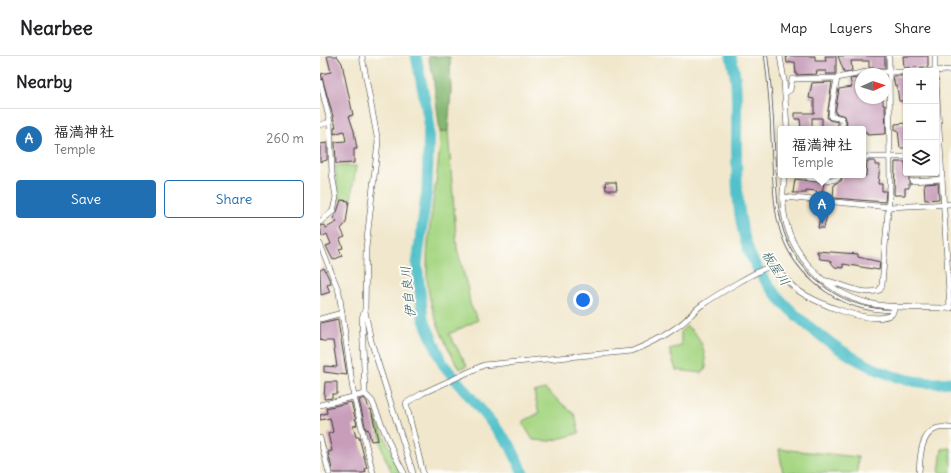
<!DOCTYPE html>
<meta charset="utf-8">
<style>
body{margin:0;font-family:Delius,"Klee One",sans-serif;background:#f2f2f2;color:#202124}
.controls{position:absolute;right:12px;top:12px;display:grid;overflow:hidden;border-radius:4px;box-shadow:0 1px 3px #0004}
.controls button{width:36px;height:36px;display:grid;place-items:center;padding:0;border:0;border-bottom:1px solid #e0e0e0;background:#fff;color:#202124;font:20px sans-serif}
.compass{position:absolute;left:535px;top:12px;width:36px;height:36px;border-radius:50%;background:#fff;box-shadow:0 1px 3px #0004;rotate:87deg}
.you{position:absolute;left:263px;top:244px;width:14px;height:14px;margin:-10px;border:3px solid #fff;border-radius:50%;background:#1a73e8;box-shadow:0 0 0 6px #1a73e833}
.badge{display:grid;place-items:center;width:26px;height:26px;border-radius:50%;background:#1f6fb2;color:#fff;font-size:13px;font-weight:700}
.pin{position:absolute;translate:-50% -33px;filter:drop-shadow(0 1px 2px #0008)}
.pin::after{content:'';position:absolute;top:21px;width:14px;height:12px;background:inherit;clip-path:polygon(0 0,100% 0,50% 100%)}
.popup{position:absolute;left:458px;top:70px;width:88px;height:52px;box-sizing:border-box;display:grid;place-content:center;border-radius:4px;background:#fff;filter:drop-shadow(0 1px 3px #0005);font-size:13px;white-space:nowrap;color:#757577}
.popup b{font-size:15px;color:#202124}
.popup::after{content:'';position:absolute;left:50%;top:100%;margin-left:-8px;border:8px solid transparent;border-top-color:#fff}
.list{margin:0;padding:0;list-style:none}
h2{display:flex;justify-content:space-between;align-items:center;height:52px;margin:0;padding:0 16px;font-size:17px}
h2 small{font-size:13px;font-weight:400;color:#757577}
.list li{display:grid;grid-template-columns:26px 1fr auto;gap:12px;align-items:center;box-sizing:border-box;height:60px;padding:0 16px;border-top:1px solid #e0e0e0}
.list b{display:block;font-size:15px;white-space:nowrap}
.list p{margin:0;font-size:13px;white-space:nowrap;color:#757577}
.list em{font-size:13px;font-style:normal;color:#757577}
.actions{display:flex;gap:8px;padding:12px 16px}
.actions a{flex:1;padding:9px 0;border:1px solid #1f6fb2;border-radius:4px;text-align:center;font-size:14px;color:#1f6fb2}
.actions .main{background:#1f6fb2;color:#fff}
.icon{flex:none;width:22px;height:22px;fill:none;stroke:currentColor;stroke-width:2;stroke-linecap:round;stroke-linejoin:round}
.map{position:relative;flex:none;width:631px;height:417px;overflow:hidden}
header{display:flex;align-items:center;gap:24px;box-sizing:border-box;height:56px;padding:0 20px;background:#fff;border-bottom:1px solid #e0e0e0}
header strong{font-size:19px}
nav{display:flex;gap:22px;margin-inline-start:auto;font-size:14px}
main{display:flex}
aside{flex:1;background:#fff}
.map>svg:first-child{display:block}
.green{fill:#a7d785;stroke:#627a50}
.forest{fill:#85b872;stroke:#506a47}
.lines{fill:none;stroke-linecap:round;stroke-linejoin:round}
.river{stroke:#53c1ca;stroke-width:11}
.building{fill:#c79dba}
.lane-casing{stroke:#3c3a36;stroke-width:4}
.street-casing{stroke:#3c3a36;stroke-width:6}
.lane{stroke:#fff;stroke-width:2.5}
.street{stroke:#fff;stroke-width:5}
.labels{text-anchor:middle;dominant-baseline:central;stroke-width:3.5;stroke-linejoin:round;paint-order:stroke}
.water-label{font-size:13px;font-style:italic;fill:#325e62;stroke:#fdfcf7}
</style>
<header>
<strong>Nearbee</strong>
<nav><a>Map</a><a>Layers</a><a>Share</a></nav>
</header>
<main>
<aside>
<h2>Nearby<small></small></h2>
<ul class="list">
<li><span class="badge">A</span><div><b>福満神社</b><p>Temple</p></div><em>260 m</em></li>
</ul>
<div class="actions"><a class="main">Save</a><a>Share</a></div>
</aside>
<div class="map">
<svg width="631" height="417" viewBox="0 0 631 417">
<rect width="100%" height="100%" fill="#fdfcf7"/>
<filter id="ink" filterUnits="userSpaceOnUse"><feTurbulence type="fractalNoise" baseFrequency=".025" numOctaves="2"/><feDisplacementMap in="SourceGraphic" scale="8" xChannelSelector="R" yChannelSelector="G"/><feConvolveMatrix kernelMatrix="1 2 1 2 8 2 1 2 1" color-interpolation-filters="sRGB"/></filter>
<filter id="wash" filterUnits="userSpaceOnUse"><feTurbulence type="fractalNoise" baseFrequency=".012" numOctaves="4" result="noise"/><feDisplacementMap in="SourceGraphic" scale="16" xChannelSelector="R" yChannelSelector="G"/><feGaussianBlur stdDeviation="0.9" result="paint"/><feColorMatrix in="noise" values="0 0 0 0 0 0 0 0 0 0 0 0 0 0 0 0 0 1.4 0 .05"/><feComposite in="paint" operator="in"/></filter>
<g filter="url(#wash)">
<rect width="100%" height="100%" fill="#f1e7cc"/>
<g class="green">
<path d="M128,75L137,192L148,234L150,248L158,264L129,278L147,310L139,313C123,283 107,251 107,216C106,169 120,123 120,76Z"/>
<polygon points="15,110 36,110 31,143 19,143"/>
<path d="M366,270C381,279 385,294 386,312L382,317L356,314L349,293L361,290V275Z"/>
<polygon points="225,333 255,359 259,377 231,385 213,384 202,366 219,357 214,336"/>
<polygon points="55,361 82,417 72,417 64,399"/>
<polygon points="631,392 631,417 619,417 622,393"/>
<polygon points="459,393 538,401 537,417 463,417"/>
</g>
<polygon class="forest" points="108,0 130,1 131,35 128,75 120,76 113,20"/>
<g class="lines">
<g class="river">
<polyline points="96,0 109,65 107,134 97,208 103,262 123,308 190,389 203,417"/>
<path d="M411,0C413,10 416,20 416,30C419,83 410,148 430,198C447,238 484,269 518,292C553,315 589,331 631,326"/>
</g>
</g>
<g id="blocks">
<g class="building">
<polygon points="7,0 17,0 22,7 24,17 33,59 29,60 34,75 37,93 34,93 34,107 16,108 15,86 26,85 24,75 14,78 14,72 16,71 1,18 11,16"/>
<polygon points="466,0 495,0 495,5 506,5 505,0 516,0 516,18 506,18 506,15 496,15 497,18 476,19 475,6 467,7"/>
<polygon points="518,0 565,0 565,12 549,12 549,5 531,5 532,15 524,16"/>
<polygon points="583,0 608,0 608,11 584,12"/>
<polygon points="573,20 586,20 586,45 579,45 577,30 575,30"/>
<polygon points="539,22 541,42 563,42 563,49 565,49 566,77 564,78 547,79 547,76 543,76 543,73 525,73 527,67 525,60 515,57 519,33 532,31 530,23"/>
<polygon points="512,26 507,61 509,64 518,66 517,73 502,73 502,62 492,62 492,73 481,73 480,63 475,63 475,57 494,57 494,43 489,42 492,27"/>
<polygon points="586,67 586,92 580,92 578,74 575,74 575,68"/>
<polygon points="7,87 7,104 0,106 0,88"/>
<polygon points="547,105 555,105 555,109 560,109 558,128 562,128 562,135 566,135 565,146 513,142 514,128 521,125 523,119 546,120"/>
<polygon points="575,106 585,106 586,117 589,117 589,132 585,132 585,139 574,139"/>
<polygon points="475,123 504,127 501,141 496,140 497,135 486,134 486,137 473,137"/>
<polygon points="285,126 296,126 297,134 286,134"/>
<polygon points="618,127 619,143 605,144 604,128"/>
<polygon points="21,144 29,145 26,167 21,173 25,181 20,183 23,192 19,193 22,200 13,204 6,190 11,188 7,178 2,181 0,170 4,169 6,172 17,166 13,162 17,156"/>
<polygon points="502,149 506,149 506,154 508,154 504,172 498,172"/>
<polygon points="497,195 538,198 538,201 560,206 559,214 523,208 523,212 515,211 509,204 500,203"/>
<polygon points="4,212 11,227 7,229 10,236 1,239 0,214"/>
<polygon points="18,263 19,272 27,319 4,316 4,310 17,311 13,285 2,285 0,283 0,267"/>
<polygon points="5,326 17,326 17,338 12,338 12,342 4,343"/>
<polygon points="44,342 47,346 49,354 51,353 58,384 51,385 48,373 46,374 39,344"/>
<polygon points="31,346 37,369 33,370 36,381 39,381 47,412 45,413 46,416 43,417 13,417 8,396 12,395 8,378 13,376 10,362 0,364 0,359 7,357 6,352"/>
</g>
</g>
</g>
<g filter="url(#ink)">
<use href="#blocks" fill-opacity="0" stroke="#3c3a36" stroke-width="1"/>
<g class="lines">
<g class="lane-casing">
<path id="lane" d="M446,0C450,30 452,60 453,91C456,150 452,195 506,234C526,248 549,255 573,255"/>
</g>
<g class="street-casing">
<g id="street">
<polyline points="42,0 58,86 46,192 45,254 42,262 45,338"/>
<polyline points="460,0 464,24 467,73"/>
<polyline points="615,0 615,15"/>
<polyline points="609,15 631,14"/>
<path d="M517,22C515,36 511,48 511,61L521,62L523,66L521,73"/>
<polyline points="616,25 630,252"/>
<polyline points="0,26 10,66 12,118 16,141 13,155 0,166"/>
<polyline points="465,37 470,34 472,23 517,22 546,16 586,16"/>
<polyline points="0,69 10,66"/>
<polyline points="543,101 586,101"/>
<path d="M464,119C464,128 462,138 463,147C466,195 502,235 548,247C574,253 604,251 631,252"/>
<polyline points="472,119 487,119 488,122 513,124 518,122 519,119"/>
<polyline points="592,125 622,123"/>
<polyline points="463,141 568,151 631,148"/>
<polyline points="0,188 19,236 34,341 53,417"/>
<path d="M502,224C520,226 542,241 560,234L562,229L570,130L569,0"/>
<polyline points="45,255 51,285 93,417"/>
<polyline points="0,263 22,257"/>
<polyline points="0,349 45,338 52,345 74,398 84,417"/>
<polyline points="0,382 9,417"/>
<path d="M103,417L86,347L103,337L164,309L312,295C328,289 343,281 357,271C367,265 373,255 382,249C392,242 443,210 451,211C456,211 470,229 476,233C493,246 552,271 572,258L575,250"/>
<path d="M599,417C600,402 600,377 618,372C622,371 627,372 631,372"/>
</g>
</g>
<use href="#lane" class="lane"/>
<use href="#street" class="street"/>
</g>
</g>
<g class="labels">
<g class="water-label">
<text transform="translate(456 212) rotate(57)">板屋川</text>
<text transform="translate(88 236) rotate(-96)">伊自良川</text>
</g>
</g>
</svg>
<div class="controls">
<button>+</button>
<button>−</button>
<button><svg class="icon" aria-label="layers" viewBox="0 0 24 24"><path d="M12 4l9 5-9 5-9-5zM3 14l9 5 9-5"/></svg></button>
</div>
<svg class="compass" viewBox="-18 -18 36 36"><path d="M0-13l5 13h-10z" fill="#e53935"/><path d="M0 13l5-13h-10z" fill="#757577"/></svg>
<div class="you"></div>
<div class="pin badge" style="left:502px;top:168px">A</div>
<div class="popup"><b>福満神社</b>Temple</div>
</div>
</main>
